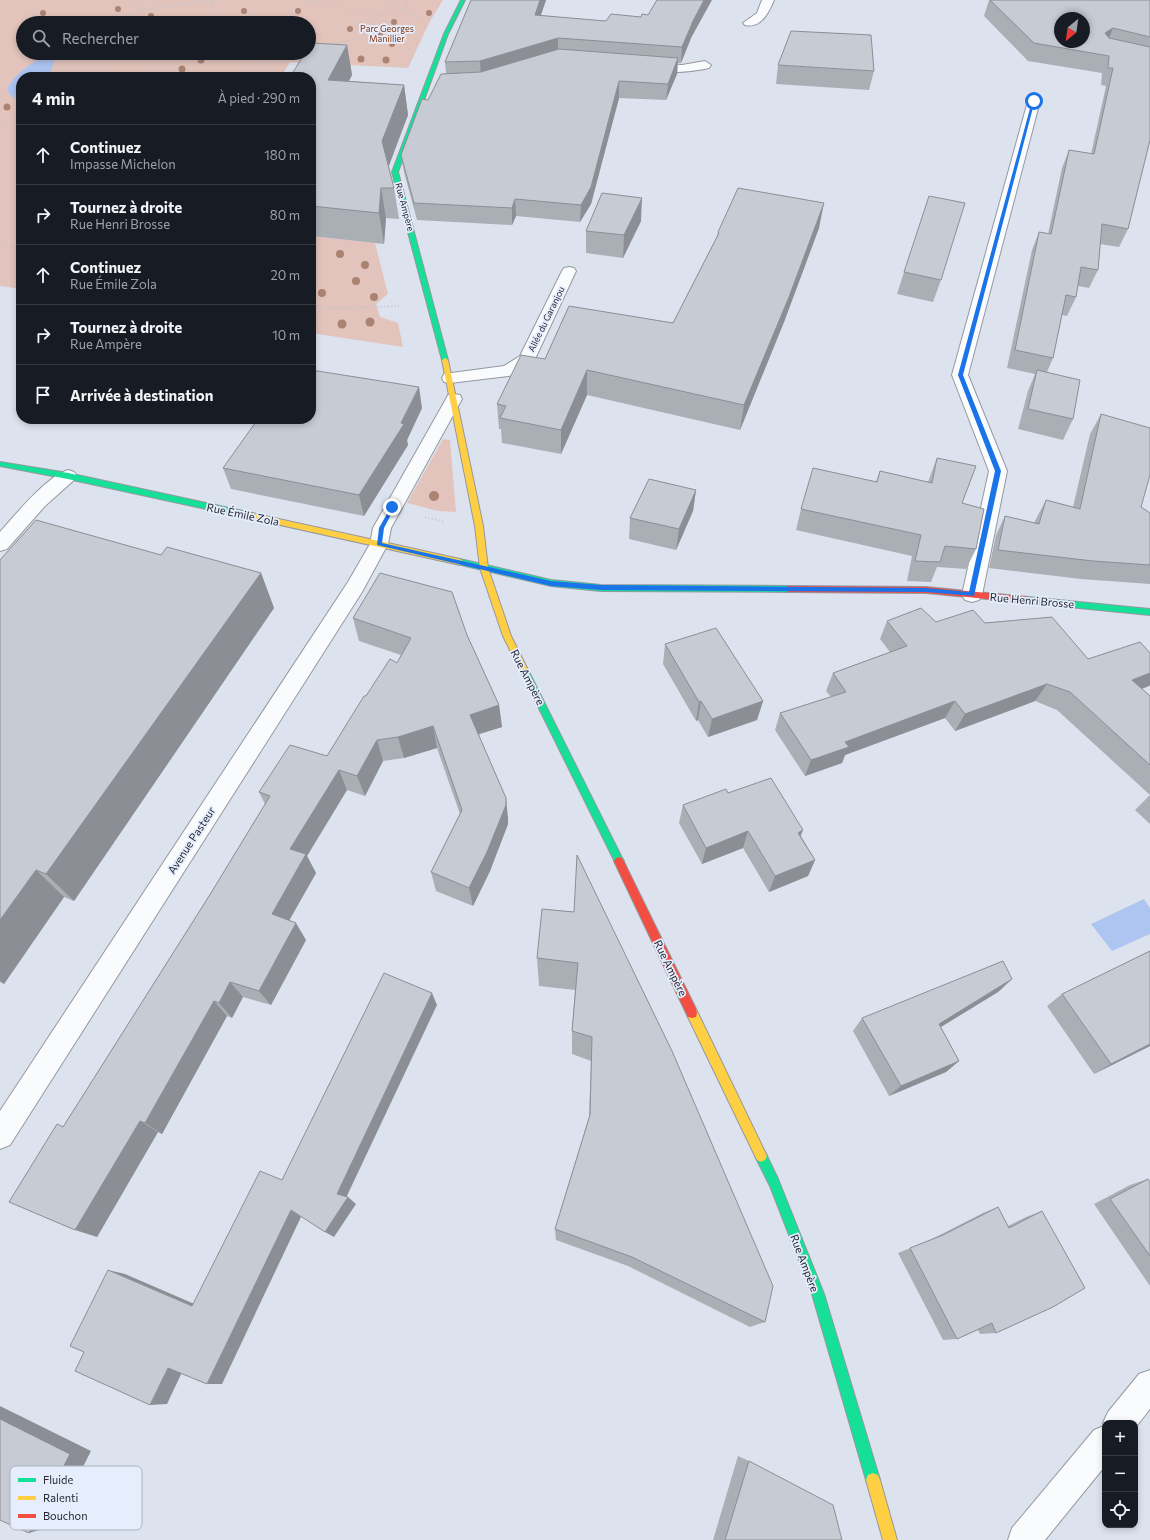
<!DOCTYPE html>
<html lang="fr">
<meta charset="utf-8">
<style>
body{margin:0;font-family:Commissioner,sans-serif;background:#242831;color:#f1f3f6}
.controls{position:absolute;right:12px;bottom:12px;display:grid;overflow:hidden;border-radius:8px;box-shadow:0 2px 6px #0003}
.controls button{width:36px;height:36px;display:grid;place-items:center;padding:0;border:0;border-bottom:1px solid #363941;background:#171b24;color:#f1f3f6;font:20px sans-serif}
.compass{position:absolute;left:1054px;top:12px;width:36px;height:36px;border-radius:50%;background:#171b24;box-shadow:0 2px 6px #0003;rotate:209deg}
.stop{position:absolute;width:12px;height:12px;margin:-9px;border:3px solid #1a73e8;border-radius:50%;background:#fff}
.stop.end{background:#1a73e8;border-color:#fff;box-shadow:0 1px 4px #0008}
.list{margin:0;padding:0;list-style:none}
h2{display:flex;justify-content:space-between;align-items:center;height:52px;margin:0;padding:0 16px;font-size:17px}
h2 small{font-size:13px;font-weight:400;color:#9ea1a6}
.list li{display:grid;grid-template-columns:26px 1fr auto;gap:12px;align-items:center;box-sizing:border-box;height:60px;padding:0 16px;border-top:1px solid #363941}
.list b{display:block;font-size:15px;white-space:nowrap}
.list p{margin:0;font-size:13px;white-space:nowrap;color:#9ea1a6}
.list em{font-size:13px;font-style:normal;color:#9ea1a6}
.icon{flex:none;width:22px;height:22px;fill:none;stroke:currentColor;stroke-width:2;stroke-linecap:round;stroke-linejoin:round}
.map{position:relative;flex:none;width:1150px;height:1540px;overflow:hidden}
.search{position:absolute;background:#171b24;box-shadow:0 2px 6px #0003;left:16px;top:16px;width:300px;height:44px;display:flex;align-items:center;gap:10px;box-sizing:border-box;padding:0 14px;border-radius:22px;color:#9ea1a6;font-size:15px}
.panel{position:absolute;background:#171b24;box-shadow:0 2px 6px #0003;left:16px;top:72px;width:300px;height:352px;border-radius:16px}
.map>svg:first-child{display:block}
.green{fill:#e2c4bc;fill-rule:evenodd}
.water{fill:#aec4f1}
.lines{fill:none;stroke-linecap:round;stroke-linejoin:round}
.street-casing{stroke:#9498a0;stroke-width:2}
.fast-casing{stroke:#9498a0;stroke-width:2}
.slow-casing{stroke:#9498a0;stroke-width:2}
.jam-casing{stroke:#9498a0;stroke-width:2}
.path-far1{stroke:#c2c4c8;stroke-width:1.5;stroke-dasharray:0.5 1.5;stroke-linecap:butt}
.path{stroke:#c2c4c8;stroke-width:2;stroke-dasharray:1 2.5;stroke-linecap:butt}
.street{fill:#fafbfc;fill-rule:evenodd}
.fast{fill:#16e098;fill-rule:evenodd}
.slow{fill:#ffcf43;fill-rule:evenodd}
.jam{fill:#f24e42;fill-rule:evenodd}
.tree{fill:#aa8372}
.wall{fill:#aaafb6}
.shaded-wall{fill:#8b8e94}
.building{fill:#c6cbd4;stroke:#8b8e94;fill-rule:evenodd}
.route{fill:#1a73e8}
.labels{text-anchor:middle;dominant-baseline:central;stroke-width:3.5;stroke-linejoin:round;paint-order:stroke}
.far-park-label{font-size:9px;fill:#81340c;stroke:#e6edfd}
.far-street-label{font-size:9px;fill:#252830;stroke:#e6edfd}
.street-label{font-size:11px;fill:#252830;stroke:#e6edfd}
.key{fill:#e6edfd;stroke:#acb2c0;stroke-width:1}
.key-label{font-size:11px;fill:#252830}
</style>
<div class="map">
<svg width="1150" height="1540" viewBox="0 0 1150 1540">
<rect width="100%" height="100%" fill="#dde3ee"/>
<g class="green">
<path d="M0,0H443L429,23L408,68L290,62L281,77H21V289L0,286ZM23,23H309V53H23Z"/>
<polygon points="311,236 375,243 388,294 376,304 380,317 398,323 403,347 311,333"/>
<polygon points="443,439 450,440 456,512 438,511 407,503"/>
</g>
<g class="water">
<path d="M47,57L53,59L54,61L49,77H21V102L9,94L7,89C14,75 31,61 47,57Z"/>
<polygon points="1144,899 1150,908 1150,934 1112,951 1091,924"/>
</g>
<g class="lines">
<g class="street-casing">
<g id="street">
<path d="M762,0H774C769,12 761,29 745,25L743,23L757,13Z"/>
<path d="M705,61L711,65L709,68C697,71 648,77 641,67L647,63L682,65Z"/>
<polygon points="1034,97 1040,101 968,375 1007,471 982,595 979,600 972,602 965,600 962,595 989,471 952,375 1028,101"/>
<polygon points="569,267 574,268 576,271 535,359 533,363 514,375 508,376 450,383 444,382 442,378 444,374 504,366 520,356 562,271 564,268"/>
<polygon points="454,394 460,395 462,399 391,528 388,544 362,592 10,1145 0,1149 0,1111 348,582 370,544 373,528 446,399 448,395"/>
<path d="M68,470L74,472L77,476L74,480L45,506L7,549L0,551V532C15,515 47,476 68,470Z"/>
<polygon points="1150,1370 1150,1409 1135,1428 1135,1423 1105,1423 1105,1466 1045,1540 1008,1540 1012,1528 1094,1430 1104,1426 1103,1423 1108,1412 1139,1374"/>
</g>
</g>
<g class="fast-casing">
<g id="fast">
<polygon points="461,0 465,0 448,34 398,172 448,360 445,362 442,360 392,172 444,34"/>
<polygon points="0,462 68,473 243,511 247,514 243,517 68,479 0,466"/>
<polygon points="460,559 551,580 601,585 788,586 792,589 788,592 601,591 551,586 457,564 456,562"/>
<polygon points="1028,597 1150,609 1150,615 1028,603 1024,600"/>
<polygon points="525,669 529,672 622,858 624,861 622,864 619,865 616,864 521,672"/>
<polygon points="761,1150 765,1152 778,1179 824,1294 880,1480 878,1485 873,1487 868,1485 866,1480 812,1294 770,1186 755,1156 757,1152"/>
</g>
</g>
<g class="slow-casing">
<g id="slow">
<polygon points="445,358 448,360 483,526 488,568 511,636 529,672 525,675 522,674 503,636 480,568 475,526 442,360"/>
<polygon points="243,511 460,559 464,562 460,565 240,516 239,514"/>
<polygon points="692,1008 696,1009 765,1152 767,1156 765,1160 761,1162 757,1160 688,1017 687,1013 688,1009"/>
<polygon points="873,1473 878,1475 880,1480 897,1540 883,1540 866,1480 868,1475"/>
</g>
</g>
<g class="jam-casing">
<g id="jam">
<polygon points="788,586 926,587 1028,597 1032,600 1028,603 926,593 788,592 784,589"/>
<polygon points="619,857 622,858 696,1009 697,1013 696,1017 692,1018 688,1017 614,861 616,858"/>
</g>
</g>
<g class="path-far1">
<polyline points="129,0 142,2"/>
<polyline points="304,0 377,14"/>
<polyline points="384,0 399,11 406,8 408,0"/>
<polyline points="138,10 145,0"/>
<polyline points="121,23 138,10 218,0"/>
<polyline points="206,23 214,1"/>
<path d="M327,44C347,42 374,38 377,14L399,11L420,19"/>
<polyline points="262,53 270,56"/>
<polyline points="269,61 267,58 273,55 282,55"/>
<polyline points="58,77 73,53"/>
<path d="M68,77C107,58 134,55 172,77"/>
<polyline points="240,77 269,61 278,62 285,59 282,55 286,53"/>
<polyline points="0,125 21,118"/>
<polyline points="0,241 12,246"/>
</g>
<g class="path">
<polyline points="10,245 21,250"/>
<polyline points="311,306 335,308 399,306"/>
<polyline points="425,517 445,522"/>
</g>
<use href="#street" class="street"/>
<use href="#fast" class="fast"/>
<use href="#slow" class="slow"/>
<use href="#jam" class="jam"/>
</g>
<g class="tree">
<circle cx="118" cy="9" r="3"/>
<circle cx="244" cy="11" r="3"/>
<circle cx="298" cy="11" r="3"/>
<circle cx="43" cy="13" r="3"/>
<circle cx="429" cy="13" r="3"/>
<circle cx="151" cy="16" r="3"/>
<circle cx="394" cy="22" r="3"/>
<circle cx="350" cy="29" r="3"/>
<circle cx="380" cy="34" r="3"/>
<circle cx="392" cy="44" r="3"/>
<circle cx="361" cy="59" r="3.5"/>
<circle cx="201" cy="60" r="3.5"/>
<circle cx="386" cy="60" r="3.5"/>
<circle cx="182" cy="69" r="3.5"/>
<circle cx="7" cy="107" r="3.5"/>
<circle cx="340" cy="254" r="4"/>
<circle cx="365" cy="265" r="4"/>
<circle cx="356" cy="281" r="4"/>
<circle cx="322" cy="293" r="4"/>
<circle cx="374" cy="297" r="4"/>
<circle cx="370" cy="322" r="4.5"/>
<circle cx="342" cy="324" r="4.5"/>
<circle cx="434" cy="496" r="5"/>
</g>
<g class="wall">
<polygon points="471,0 546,0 541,15 691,38 681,63 678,63 677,74 666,100 619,98 591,204 580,222 516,216 512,225 417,220 404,172 401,155 428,100 446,73 445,62"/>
<polygon points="989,0 1150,0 1150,140 1128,229 1119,247 1100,244 1098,270 1089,288 1078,286 1076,297 1067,316 1062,315 1053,358 1047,372 1073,419 1063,440 1018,429 1028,391 1035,374 1007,368 1032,250 1039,232 1048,234 1062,168 1069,150 1091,154 1106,86 1101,85 1102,73 1028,61 984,16"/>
<polygon points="347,45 352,75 349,81 404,85 408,115 388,166 394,188 399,219 386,218 384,244 311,236 311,77"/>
<polygon points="778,65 874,71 869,90 776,84"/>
<polygon points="641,221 623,258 586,253 586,231"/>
<polygon points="819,228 784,322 740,430 587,395 561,454 502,443 501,429 499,429 497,404 545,359 673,323 717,237 718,232"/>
<polygon points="904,272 941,280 933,302 897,294"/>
<polygon points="422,408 407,440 408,445 364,516 231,489 223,468"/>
<polygon points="1101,414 1141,507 1150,513 1150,584 1081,579 989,568 996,535 1005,516 1034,523 1036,519 1046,500 1073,507 1090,434"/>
<polygon points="937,458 962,503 976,549 966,569 937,567 931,582 907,581 912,556 796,530 801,509 876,482 880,471 928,482"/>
<polygon points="696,490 693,511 676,550 629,539 630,518"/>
<polygon points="161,555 261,573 274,608 74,901 64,897 4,984 0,982 0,560"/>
<polygon points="353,618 467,635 499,705 502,727 479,734 508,818 508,824 490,871 473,906 436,891 431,872 460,814 437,748 404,758 383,761 365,796 347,790 307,856 316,873 289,921 306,940 271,1005 243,997 232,1018 227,1016 162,1134 158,1132 97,1237 63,1127 211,893 265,804 259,792 327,756 366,696 397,663 401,655 359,641"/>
<polygon points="887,621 985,623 1088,659 1150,653 1150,685 1149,686 1142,689 1150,696 1150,824 1135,810 1150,795 1057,710 1035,701 955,731 945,718 845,755 842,763 805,776 775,730 780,713 831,697 826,691 833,673 890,652 880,639"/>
<polygon points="665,644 763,701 757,720 708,737 698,720 696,721 663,664"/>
<polygon points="728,793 801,836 815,860 808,876 769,892 743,848 702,864 679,823 683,805"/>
<polygon points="574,912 765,1322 750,1327 628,1266 556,1240 555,1229 589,1117 591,1061 572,1054 572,1031 575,990 539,986 537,958"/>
<polygon points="1150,951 1150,1046 1094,1074 1047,1006 1062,994"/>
<polygon points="1012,979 998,992 941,1027 959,1061 946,1072 889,1096 853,1031 862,1018"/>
<polygon points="1148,1179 1150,1182 1150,1286 1094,1204 1130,1185"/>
<polygon points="998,1207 1008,1226 1026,1217 1042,1211 996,1333 980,1334 978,1330 957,1339 943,1340 898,1253 930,1240 983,1213"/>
<polygon points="738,1456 749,1461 842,1540 713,1540"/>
</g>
<g class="shaded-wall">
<polygon points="540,0 546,0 535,32 535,15"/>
<polygon points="704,0 712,0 691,38 681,63 682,47 693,21"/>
<polygon points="1113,28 1106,46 1105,33"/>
<polygon points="558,38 558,54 481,78 480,61"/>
<polygon points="347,45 352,75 334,110 328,80"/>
<polygon points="678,58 677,74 666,100 668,84"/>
<polygon points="619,81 619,98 591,204 580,222 581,205"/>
<polygon points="404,85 408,115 387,171 382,141"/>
<polygon points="381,188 386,218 384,244 379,213"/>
<polygon points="642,198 641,221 623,258 624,235"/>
<polygon points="515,199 516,216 512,225 512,208"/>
<polygon points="824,203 819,228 784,322 740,430 744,405"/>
<polygon points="587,370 587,395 561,454 561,430"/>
<polygon points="419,387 422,408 407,440 408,445 364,516 359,495 401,423"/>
<polygon points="696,490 693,511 676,550 679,529"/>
<polygon points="261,573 274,608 74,901 46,874"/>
<polygon points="1150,673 1150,685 1149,686 1118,697 1132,680"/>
<polygon points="1047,684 1035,701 955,731 965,714"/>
<polygon points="701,701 698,720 696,721 699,702"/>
<polygon points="763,701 757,720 708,737 712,719"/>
<polygon points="955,701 945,718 845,755 842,763 805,776 811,760 845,742"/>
<polygon points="499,705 502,727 473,736 470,715"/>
<polygon points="433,726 437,748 404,758 398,737"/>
<polygon points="377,740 383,761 365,796 357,776"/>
<polygon points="339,770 347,790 307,856 316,873 283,931 272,914 290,849"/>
<polygon points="506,798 508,818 508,824 490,871 473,906 469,888"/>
<polygon points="803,830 796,847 798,833"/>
<polygon points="748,831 743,848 702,864 706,848"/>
<polygon points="815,860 808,876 769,892 775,876"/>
<polygon points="36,870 64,897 4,984 0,981 0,920"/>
<polygon points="296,923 306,940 271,1005 259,991"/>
<polygon points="1012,979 998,992 926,1036 939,1024"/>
<polygon points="230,982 243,997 232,1018 219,1003"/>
<polygon points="432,993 437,1005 345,1200 337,1194"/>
<polygon points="214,1001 227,1016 162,1134 145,1123"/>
<polygon points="1150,1044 1150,1046 1094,1074 1111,1064"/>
<polygon points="959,1061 946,1072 889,1096 901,1086"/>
<polygon points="140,1121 158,1132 97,1237 75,1230"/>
<polygon points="348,1197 356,1204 334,1237 325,1232"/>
<polygon points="291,1210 301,1217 222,1384 207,1384"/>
<polygon points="108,1270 125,1274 206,1309 192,1306"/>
<polygon points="168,1368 184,1368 167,1404 150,1405"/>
<polygon points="0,1406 91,1451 53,1526 29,1533 0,1419"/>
</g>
<g class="building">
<polygon points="471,0 540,0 535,15 606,21 611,14 641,17 642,14 648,15 657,0 704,0 693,21 682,47 558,38 480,61 445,62"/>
<path d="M990,0H1150V37L1113,28L1105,33L1109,38L1150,47V140L1128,229L1102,224L1098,270L1081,267L1076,297L1066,295L1053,358L1015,350L1039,232L1051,234L1069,150L1094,154L1113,68H1108L1109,56L1034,43ZM1060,18H1084V42H1060Z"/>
<polygon points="791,31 871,35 874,71 778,65"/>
<polygon points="311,43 347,45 328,80 404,85 382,141 394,188 381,188 379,213 311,206 311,77 290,77 305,53 309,53 309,46"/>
<polygon points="559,49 678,58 668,84 619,81 591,187 581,205 515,199 512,208 414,203 401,155 422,99 428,100 441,74 481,72"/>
<polygon points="738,188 824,203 789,297 744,405 587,370 561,430 500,418 506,406 497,404 521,355 545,359 569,306 673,323 719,233 718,232"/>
<polygon points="602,193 642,198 624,235 586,231"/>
<polygon points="929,196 965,203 941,280 904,272"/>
<polygon points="311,370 419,387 401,423 404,424 359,495 223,468 258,419 311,419"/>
<polygon points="1037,370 1080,380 1073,419 1028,409"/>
<polygon points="1101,414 1150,428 1150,475 1141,507 1150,513 1150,565 1093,561 998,550 1005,516 1039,524 1046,500 1080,509"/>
<polygon points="937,458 976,466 962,503 984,509 976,549 945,546 940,562 915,561 921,535 801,509 813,468 877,482 880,471 932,483"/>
<polygon points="649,479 696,490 679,529 630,518"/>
<polygon points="36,520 161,555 167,547 261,573 46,874 36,870 0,920 0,560"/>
<polygon points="380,573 452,592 467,635 499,705 470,715 506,798 506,805 487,852 469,888 431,872 462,810 433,726 398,737 377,740 357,776 339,770 290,849 306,854 272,914 296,923 259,991 230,982 219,1003 214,1001 145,1123 140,1121 75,1230 9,1202 57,1124 63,1127 211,893 270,796 259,792 290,745 327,756 364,696 366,696 390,659 397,663 411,638 353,618"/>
<polygon points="921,608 936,622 973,610 985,623 1052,617 1088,659 1140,642 1150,653 1150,673 1132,680 1150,696 1150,765 1070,692 1047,684 965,714 955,701 845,742 849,747 811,760 780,713 846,692 833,673 907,646 887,621"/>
<polygon points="716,628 763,701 712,719 701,701 699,702 665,644"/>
<polygon points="771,778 803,830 798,833 815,860 775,876 748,831 706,848 683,805 726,789 728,793"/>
<polygon points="577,855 672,1051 773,1286 765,1322 632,1257 555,1229 590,1115 592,1037 572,1031 578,963 537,958 542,909 574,912"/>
<polygon points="1150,951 1150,1044 1111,1064 1062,994"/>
<polygon points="1003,961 1012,979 939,1024 959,1061 901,1086 862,1018"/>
<polygon points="384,973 432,993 337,1194 348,1197 325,1232 291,1210 207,1384 168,1368 150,1405 75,1371 84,1352 70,1346 108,1270 192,1306 260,1171 282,1180"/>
<polygon points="1148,1179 1150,1182 1150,1256 1110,1199"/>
<polygon points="998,1207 1009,1228 1042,1211 1085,1288 1053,1307 996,1333 992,1323 957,1339 910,1248 943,1235"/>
<polygon points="0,1419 70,1454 29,1533 0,1520"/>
<polygon points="749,1461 833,1505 842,1540 725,1540"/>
</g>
<polygon class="route" points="1035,100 963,375 1001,471 974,596 926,592 601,590 551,586 377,545 379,528 392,505 395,507 384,528 382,543 551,581 601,585 926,588 969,592 995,471 958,375 1032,101"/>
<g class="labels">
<g class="far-park-label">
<text x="387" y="28">Parc Georges<tspan x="387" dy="10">Manillier</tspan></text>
</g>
<g class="far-street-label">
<text transform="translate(405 207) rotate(75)">Rue Ampère</text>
<text transform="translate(546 319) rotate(-64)">Allée du Garanjou</text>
</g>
<g class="street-label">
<text transform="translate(243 514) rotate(12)">Rue Émile Zola</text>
<text transform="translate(1032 600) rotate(5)">Rue Henri Brosse</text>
<text transform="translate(528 677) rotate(63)">Rue Ampère</text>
<text transform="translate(191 840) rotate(-57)">Avenue Pasteur</text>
<text transform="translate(671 968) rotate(64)">Rue Ampère</text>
<text transform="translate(805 1263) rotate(69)">Rue Ampère</text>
</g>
</g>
<rect x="10" y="1466" width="132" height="64" rx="6" class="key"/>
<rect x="18" y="1478" width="18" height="4" fill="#16e098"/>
<rect x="18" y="1496" width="18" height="4" fill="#ffcf43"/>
<rect x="18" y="1514" width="18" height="4" fill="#f24e42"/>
<g class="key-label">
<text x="43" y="1484">Fluide</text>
<text x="43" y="1502">Ralenti</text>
<text x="43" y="1520">Bouchon</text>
</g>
</svg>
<div class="controls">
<button>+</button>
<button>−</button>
<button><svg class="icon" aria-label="locate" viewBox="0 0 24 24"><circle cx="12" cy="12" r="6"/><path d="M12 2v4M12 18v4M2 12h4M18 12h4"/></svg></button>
</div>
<svg class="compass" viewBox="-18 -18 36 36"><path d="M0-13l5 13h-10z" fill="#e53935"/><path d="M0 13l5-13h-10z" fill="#9ea1a6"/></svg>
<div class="stop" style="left:1034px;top:101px"></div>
<div class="stop end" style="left:392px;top:507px"></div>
<div class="search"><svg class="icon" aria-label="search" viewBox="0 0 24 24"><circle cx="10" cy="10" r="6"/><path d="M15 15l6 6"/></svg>Rechercher</div>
<section class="panel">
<h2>4 min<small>À pied · 290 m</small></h2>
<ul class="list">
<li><svg class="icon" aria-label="ahead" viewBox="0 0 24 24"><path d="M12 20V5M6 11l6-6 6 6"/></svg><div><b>Continuez</b><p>Impasse Michelon</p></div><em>180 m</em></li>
<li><svg class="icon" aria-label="right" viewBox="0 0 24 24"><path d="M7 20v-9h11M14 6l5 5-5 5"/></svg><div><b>Tournez à droite</b><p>Rue Henri Brosse</p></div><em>80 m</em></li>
<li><svg class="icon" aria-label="ahead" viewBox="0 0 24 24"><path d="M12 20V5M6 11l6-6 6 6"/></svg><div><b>Continuez</b><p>Rue Émile Zola</p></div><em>20 m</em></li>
<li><svg class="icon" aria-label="right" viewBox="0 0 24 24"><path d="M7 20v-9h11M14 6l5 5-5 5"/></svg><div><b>Tournez à droite</b><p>Rue Ampère</p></div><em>10 m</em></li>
<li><svg class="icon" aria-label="arrive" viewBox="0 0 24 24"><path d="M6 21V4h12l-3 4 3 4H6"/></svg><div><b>Arrivée à destination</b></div></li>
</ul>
</section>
</div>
